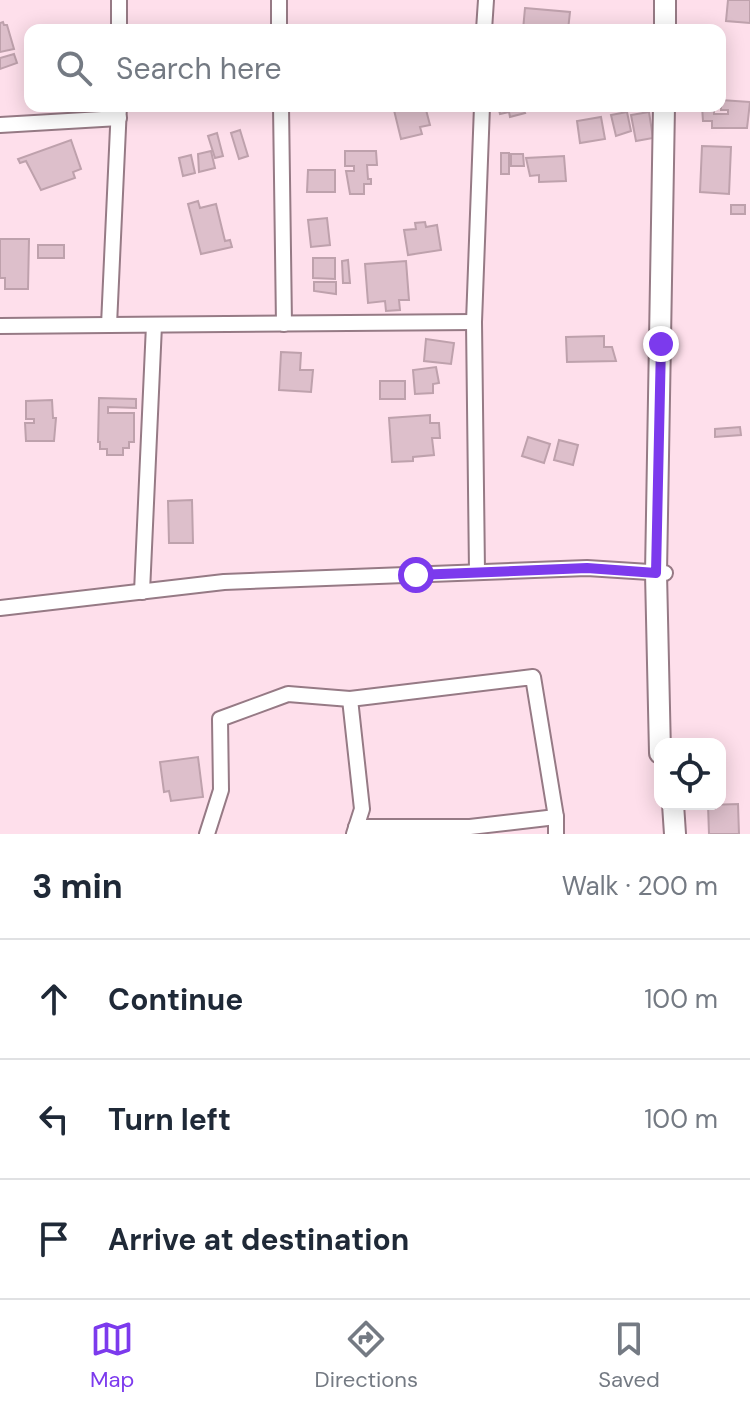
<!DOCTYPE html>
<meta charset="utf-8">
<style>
body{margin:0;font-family:"DM Sans",sans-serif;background:#f2f2f3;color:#1f2937}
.controls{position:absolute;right:24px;bottom:24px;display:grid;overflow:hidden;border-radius:16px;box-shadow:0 4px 20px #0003}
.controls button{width:72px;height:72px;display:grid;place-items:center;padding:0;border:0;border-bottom:2px solid #e0e1e3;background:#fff;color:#1f2937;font:40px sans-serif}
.stop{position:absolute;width:24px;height:24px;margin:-18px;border:6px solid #7c3aed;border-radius:50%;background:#fff}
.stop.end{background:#7c3aed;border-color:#fff;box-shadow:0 2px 8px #0008}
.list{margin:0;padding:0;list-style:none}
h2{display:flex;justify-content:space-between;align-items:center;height:104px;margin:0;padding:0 32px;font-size:34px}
h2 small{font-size:26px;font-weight:400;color:#747a83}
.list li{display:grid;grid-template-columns:52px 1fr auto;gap:24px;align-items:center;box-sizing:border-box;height:120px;padding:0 32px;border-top:2px solid #e0e1e3}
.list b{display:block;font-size:30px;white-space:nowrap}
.list em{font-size:26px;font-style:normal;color:#747a83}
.icon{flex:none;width:44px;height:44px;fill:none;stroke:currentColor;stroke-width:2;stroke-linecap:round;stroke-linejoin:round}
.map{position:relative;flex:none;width:750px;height:834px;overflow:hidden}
.search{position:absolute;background:#fff;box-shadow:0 4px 20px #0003;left:24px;right:24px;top:24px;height:88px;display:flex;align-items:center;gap:20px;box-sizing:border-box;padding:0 28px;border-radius:16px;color:#747a83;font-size:30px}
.sheet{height:464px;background:#fff}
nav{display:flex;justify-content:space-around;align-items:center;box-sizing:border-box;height:112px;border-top:2px solid #e0e1e3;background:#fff;font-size:22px;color:#747a83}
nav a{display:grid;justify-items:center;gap:4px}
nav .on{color:#7c3aed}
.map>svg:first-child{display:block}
.building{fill:#ddbfcb;stroke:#bea1ac;stroke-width:2}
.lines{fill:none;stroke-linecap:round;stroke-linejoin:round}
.street-casing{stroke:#967a85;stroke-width:18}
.secondary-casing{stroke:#967a85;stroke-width:24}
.street{stroke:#fff;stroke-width:14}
.secondary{stroke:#fff;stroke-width:20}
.route{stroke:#7c3aed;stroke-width:10}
</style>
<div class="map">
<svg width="750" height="834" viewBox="0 0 750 834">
<rect width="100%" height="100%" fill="#fedfeb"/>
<g class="building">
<polygon points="728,0 750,0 750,23 726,21"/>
<polygon points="525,8 570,12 568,30 523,30"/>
<polygon points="3,22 4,25 7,25 14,49 0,52 0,23"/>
<polygon points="14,54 17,63 0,69 0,58"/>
<polygon points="721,100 750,102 747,128 712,128 712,121 703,121 702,106 714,106 714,114 728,114 728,110 721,110"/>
<polygon points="393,106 425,106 430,125 420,127 422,134 401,139"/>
<polygon points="498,106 532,106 532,107 523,109 525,113 510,117 509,112 500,114"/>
<polygon points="627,112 631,131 616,136 611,115"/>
<polygon points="649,112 653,138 636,141 631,115"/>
<polygon points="601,117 605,139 580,143 577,121"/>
<polygon points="240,130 248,156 239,159 231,133"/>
<polygon points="217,133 223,156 215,158 208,136"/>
<polygon points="71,140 81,169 73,172 75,178 41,190 26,161 20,163 18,159"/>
<polygon points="702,146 731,147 729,194 700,192"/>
<polygon points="211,151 215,168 199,172 198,154"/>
<polygon points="345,151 376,151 377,165 367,165 368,179 371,179 371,184 364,184 364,194 350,194 346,171 354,171 354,166 345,166"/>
<rect x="501" y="153" width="8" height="21"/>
<polygon points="511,154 523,154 524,166 511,166"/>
<polygon points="191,155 195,173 183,176 179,158"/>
<polygon points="564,156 566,181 539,182 539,175 530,176 526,158"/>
<polygon points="308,170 335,170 335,192 307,192"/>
<polygon points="198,201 200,208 216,204 225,241 230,240 232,247 201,254 188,204"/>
<rect x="731" y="205" width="14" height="9"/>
<polygon points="327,218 330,245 311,247 308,220"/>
<polygon points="425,222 426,227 437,225 441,250 408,255 404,230 416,229 415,223"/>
<polygon points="0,239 29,239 28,289 5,289 5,278 0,278"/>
<rect x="38" y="245" width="26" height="13"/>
<polygon points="313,258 335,258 335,279 313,278"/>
<polygon points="348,260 350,283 343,283 342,261"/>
<polygon points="406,261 409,300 399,300 400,310 386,311 385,301 368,303 365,264"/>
<polygon points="314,282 336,282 336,294 314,291"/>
<polygon points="604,336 604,347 612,347 616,361 567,362 566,337"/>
<polygon points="426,339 454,343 451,364 424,361"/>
<polygon points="281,352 301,353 300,370 313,370 311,392 279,390"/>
<polygon points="436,367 439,383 433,384 433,393 415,394 413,370"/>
<rect x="380" y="381" width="25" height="18"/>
<polygon points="99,398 136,399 136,408 108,407 108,413 134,413 134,442 129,442 129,448 123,448 123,455 107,455 107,449 100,449 100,442 98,442"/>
<polygon points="52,400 53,418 56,418 54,441 26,441 25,423 34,423 34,419 26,419 26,401"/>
<polygon points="430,415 430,423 439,423 440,438 432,438 434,455 413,457 413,461 392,462 389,418"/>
<polygon points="740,427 741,435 715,437 715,429"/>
<polygon points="528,437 550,444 544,463 522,456"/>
<polygon points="559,440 578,445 573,465 554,460"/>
<polygon points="192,500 193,543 169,543 168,501"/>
<polygon points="198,757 203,797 171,801 169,791 164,792 160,762"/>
<polygon points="738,804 739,834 709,834 708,805"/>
</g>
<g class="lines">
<g class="street-casing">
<g id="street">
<polyline points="119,0 119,30"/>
<polyline points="279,0 279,30"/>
<polyline points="484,30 486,0"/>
<polyline points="119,106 109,325 474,322"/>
<polyline points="281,106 284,324"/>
<polyline points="0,125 119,118"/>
<polyline points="0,326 109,325"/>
<polyline points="477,572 474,322 482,106"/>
<polyline points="142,592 154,325"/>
<polyline points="0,608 224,582 587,568 665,573"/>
<polyline points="356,827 470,827 556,817"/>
<polyline points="207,834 221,790 220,719 288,694 350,699"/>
<polyline points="354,834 362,809 350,699 533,677 556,817 556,834"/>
</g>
</g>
<g class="secondary-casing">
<g id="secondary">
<polyline points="665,30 665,0"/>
<polyline points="660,753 656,573 664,106"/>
<polyline points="673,804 675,834"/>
</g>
</g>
<use href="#street" class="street"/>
<use href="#secondary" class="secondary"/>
</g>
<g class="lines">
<polyline class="route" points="416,575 587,568 656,573 661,344"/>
</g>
</svg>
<div class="controls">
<button><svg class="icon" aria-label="locate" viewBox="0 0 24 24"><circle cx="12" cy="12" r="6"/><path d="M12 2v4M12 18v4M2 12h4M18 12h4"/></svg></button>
</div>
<div class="stop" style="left:416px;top:575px"></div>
<div class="stop end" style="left:661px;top:344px"></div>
<div class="search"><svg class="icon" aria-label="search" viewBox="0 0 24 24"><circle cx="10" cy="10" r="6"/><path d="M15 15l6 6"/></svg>Search here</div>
</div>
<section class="sheet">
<h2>3 min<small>Walk · 200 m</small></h2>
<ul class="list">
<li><svg class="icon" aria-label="ahead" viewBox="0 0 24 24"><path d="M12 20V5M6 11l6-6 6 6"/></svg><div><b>Continue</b></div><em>100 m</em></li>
<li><svg class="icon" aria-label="left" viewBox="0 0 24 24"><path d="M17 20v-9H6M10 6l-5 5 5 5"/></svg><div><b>Turn left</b></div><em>100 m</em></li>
<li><svg class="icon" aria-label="arrive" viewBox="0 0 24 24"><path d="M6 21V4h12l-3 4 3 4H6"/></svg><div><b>Arrive at destination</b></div></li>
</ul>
</section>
<nav>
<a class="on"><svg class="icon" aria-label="map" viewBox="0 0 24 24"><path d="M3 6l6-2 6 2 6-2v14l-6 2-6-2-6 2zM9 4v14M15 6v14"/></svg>Map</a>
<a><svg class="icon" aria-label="directions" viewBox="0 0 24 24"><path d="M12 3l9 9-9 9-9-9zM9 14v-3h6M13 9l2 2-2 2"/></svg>Directions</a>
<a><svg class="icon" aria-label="saved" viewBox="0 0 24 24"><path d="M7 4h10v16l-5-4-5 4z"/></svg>Saved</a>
</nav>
